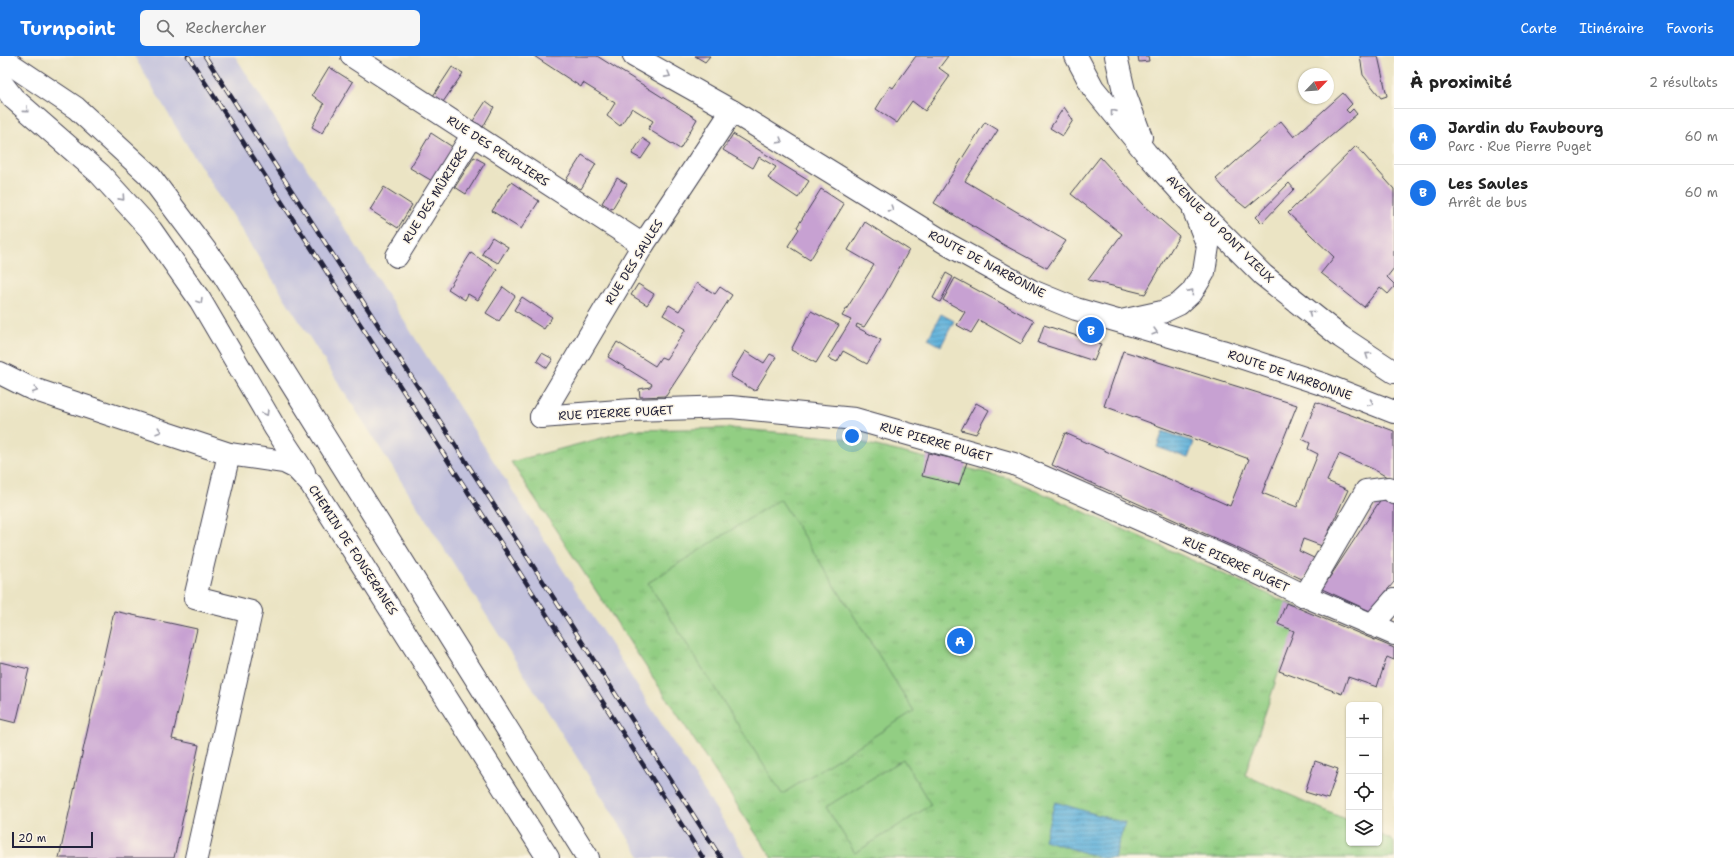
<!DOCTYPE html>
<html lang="fr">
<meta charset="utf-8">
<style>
body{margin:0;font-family:"Shantell Sans",sans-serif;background:#f6f6f6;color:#222}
.controls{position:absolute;right:12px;bottom:12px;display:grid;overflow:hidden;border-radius:6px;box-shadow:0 1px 3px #0004}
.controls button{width:36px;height:36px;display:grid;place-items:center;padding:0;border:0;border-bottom:1px solid #e0e0e0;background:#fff;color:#222;font:20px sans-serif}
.compass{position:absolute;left:1298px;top:12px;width:36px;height:36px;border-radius:50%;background:#fff;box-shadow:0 1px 3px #0004;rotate:65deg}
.scale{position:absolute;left:12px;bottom:10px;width:81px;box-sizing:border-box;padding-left:4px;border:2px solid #22223b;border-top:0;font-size:11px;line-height:14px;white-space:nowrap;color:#22223b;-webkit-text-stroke:3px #fcf5e5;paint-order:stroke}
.you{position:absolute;left:852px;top:380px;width:14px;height:14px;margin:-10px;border:3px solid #fff;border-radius:50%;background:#1a73e8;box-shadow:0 0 0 6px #1a73e833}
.badge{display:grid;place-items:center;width:26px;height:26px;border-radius:50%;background:#1a73e8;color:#fff;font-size:13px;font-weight:700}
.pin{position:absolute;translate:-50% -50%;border:2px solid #fff;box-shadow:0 1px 4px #0006}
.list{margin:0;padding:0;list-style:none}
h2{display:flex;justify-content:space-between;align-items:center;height:52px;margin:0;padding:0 16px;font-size:17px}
h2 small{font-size:13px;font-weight:400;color:#767676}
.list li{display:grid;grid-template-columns:26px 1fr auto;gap:12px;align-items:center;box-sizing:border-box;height:56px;padding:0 16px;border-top:1px solid #e0e0e0}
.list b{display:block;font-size:15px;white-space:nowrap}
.list p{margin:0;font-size:13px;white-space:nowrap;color:#767676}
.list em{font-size:13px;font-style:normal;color:#767676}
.icon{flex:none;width:22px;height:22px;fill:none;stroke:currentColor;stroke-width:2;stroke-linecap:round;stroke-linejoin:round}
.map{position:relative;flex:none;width:1394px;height:802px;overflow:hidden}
header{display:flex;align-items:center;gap:24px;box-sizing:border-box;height:56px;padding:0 20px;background:#1a73e8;color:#fff}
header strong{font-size:19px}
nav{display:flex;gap:22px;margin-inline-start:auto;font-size:14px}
.search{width:280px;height:36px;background:#f6f6f6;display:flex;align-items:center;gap:10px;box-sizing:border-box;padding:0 14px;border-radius:6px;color:#767676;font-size:15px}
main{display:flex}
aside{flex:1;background:#fff}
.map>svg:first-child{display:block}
.industrial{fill:#c2c1dc}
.park{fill:url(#park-tufts);stroke:#5a785f}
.pitch{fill:#92ce83;stroke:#5a785f}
.water{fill:url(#water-rules);stroke:#426a8c}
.building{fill:#c7a1d2}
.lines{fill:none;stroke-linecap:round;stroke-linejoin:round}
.minor-casing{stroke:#403f50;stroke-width:24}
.major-casing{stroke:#403f50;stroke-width:24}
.minor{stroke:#fff;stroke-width:22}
.major{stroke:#fff;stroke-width:22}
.rail-casing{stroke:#22223b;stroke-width:4.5}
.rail{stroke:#fcf5e5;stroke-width:3;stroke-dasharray:9;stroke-linecap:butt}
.oneway{stroke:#9c9ca7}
.labels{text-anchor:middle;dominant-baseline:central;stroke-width:3;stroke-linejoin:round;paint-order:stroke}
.street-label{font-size:12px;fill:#22223b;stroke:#fcf5e5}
</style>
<header>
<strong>Turnpoint</strong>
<div class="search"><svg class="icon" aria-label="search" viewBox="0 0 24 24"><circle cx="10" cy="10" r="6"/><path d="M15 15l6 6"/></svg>Rechercher</div>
<nav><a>Carte</a><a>Itinéraire</a><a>Favoris</a></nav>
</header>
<main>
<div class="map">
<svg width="1394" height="802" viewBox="0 0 1394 802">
<defs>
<pattern id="park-tufts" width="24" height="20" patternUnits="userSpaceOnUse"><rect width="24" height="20" fill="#92ce83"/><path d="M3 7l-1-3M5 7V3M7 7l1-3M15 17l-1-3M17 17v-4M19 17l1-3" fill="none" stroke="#7eb172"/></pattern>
<pattern id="water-rules" width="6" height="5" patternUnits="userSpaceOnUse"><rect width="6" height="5" fill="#61b2dc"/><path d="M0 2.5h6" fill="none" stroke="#5090b4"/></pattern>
</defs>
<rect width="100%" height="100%" fill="#fcf5e5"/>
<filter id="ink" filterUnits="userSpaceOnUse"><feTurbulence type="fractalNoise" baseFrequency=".025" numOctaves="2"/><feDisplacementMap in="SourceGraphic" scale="8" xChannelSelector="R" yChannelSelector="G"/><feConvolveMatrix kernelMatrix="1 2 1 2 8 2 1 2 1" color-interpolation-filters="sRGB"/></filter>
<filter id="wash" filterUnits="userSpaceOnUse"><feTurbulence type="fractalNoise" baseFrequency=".012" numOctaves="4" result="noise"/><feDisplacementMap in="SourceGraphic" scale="16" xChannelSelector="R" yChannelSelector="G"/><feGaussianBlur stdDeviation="0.9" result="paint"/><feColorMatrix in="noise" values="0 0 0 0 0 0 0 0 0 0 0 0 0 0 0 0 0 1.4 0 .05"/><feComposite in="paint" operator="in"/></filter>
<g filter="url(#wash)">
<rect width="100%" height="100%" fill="#ebe4c4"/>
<polygon class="industrial" points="134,0 235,0 747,802 641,802 182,81"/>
<polygon class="park" points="730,372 843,382 1008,422 1304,554 1279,615 1245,719 1349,765 1349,787 1379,787 1379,778 1394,785 1394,802 772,802 511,406 632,374"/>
<g class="pitch">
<polygon points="780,443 914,655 782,738 648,527"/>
<polygon points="903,703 931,749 855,797 826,751"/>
</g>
<g class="water">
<polygon points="941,258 954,265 941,290 928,283"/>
<polygon points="1163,375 1194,386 1188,402 1157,391"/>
<polygon points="1055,746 1125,767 1114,802 1101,802 1044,784"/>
</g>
<g id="blocks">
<g class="building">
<polygon points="534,0 597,0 697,63 680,93 648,73 653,65 632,52 620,70 607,60 615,47 583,27 581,31"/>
<polygon points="695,0 710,0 705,6"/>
<polygon points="916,0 948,0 939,12 950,20 925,55 912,45 897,67 876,53 890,30 893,32"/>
<polygon points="1138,0 1148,0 1149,5 1139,6"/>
<polygon points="1360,0 1378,0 1387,40 1381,42 1363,19"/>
<polygon points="329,11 353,26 322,77 312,71 324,48 312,39"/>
<polygon points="452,11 463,17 443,46 433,40"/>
<polygon points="1343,37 1352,48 1346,54 1349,57 1353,53 1357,58 1246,152 1230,139 1216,123 1281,65 1294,81"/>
<polygon points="486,45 494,51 483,71 473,65"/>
<polygon points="1064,51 1073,64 1063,80 1050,72"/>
<polygon points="985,66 998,74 965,125 1066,185 1047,212 1004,189 934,147"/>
<polygon points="431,77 454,92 434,126 410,112"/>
<polygon points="733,78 809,125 798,142 768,122 776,111 759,101 753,112 723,94"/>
<polygon points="642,82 651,88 641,103 632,98"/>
<polygon points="1356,90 1394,133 1394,212 1387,221 1394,228 1394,231 1388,238 1380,231 1364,251 1321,217 1334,201 1288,157"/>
<polygon points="582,99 596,108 581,133 566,124"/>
<polygon points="474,101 485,107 466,138 455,131"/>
<polygon points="1100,101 1145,150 1179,180 1145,238 1088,224 1122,178 1071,138"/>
<polygon points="617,122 627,128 612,153 602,147"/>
<polygon points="511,126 539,145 521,173 492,155"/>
<polygon points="1289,127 1294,133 1262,167 1256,161"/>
<polygon points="384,131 412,149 398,172 370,154"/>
<polygon points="821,133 844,148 810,204 788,190 799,173 797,171"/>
<polygon points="865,166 909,194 885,238 864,271 857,268 856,271 881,284 867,308 843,295 837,306 828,302 851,264 842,260 874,209 848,194"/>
<polygon points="492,181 508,191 498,207 482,198"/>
<polygon points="471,197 497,214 478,244 468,238 465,244 448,233"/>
<polygon points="946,217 953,221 940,246 933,242"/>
<polygon points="955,222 1034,265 1021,288 979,264 971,277 957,269 965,256 943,244"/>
<polygon points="697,227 715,238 720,231 732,239 666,340 640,341 639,333 650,331 652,328 608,301 617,286 655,310 661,301 666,303 686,273 663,259 669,249 679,255"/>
<polygon points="638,228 654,238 647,249 631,239"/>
<polygon points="503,231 515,240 499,265 486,257"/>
<polygon points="522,241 552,261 544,273 514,254"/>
<polygon points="811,255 839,269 816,307 791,294"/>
<polygon points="1044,269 1101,288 1094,305 1038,287"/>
<polygon points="745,295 764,307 770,298 776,301 755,335 730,320"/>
<polygon points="1123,295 1297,349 1262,437 1297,451 1318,398 1308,393 1310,387 1302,383 1316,346 1394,375 1394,425 1373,413 1339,398 1327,425 1348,434 1322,490 1303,483 1299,495 1316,503 1304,524 1239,493 1052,409 1065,377 1230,450 1249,403 1104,350"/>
<polygon points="542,297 553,303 547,312 537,305"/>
<polygon points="976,347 989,354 976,378 961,374"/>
<polygon points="928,397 967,406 959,429 922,420"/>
<polygon points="1383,440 1394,442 1394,526 1370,555 1322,533"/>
<polygon points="1286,547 1394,592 1394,604 1387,601 1377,631 1348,621 1342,638 1279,615 1294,575 1278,568"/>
<polygon points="114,555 197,573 172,683 199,689 174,802 59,802"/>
<polygon points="0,606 29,613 16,667 0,663"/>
<polygon points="1315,705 1338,713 1328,743 1305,736"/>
</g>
</g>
</g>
<g filter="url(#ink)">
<use href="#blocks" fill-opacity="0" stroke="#403f50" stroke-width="1"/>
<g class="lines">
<g class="minor-casing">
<g id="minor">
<polyline points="352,0 643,189"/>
<polyline points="0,25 13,42 100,118 151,174 200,244 275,372 304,416"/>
<polyline points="397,200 473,78"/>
<polyline points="0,317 30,332 229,398 284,406 296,412 311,428 548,802"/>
<polyline points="541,361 632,354 731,351 855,363 1014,408 1225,501 1305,540 1394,578"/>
<polyline points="541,361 643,189 732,55"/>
<polyline points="1305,540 1366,435 1389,432 1394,437"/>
<polyline points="1372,569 1394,544"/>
<polyline points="196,802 251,556 195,542 229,398"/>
</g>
</g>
<g class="major-casing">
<g id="major">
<polyline points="634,0 732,55 949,189 1032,235 1076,253 1222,295 1325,329 1394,356"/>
<polyline points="1076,0 1093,32 1146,97 1190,146 1263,219 1341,281 1394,316"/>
<polyline points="1116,0 1124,35 1141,81"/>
<polyline points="0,1 76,52 149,119 221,215 588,802"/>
<polyline points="1121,265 1162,256 1179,248 1192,236 1204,216 1208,190 1194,155"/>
</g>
</g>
<use href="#minor" class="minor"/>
<use href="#major" class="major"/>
<g class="rail-casing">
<g id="rail">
<polyline points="188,0 703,802"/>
<polyline points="205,0 721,802"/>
</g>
</g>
<use href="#rail" class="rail"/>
</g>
<defs><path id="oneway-chevron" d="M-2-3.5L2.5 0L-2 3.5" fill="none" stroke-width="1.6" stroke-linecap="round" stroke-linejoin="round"/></defs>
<g class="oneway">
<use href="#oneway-chevron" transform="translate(668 19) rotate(29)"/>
<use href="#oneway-chevron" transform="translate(26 54) rotate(41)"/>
<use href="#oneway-chevron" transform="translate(1113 56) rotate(-129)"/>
<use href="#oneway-chevron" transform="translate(780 85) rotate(32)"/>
<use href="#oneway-chevron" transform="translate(122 142) rotate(48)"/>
<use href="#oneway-chevron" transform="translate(891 153) rotate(32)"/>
<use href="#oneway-chevron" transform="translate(1191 236) rotate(-49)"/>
<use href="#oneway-chevron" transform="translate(200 245) rotate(58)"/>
<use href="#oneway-chevron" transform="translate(1311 257) rotate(-141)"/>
<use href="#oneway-chevron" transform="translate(1155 276) rotate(16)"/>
<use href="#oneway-chevron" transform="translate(1368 299) rotate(-146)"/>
<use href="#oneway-chevron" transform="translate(35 334) rotate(19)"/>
<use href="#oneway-chevron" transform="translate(1371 347) rotate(22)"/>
<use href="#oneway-chevron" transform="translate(266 357) rotate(59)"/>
<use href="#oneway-chevron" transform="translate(159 375) rotate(18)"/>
</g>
</g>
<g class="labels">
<g class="street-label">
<text transform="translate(498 95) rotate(33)">RUE DES PEUPLIERS</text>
<text transform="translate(435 139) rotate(-58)">RUE DES MÛRIERS</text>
<text transform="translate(1220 173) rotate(45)">AVENUE DU PONT VIEUX</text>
<text transform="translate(634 206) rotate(-58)">RUE DES SAULES</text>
<text transform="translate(987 208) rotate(28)">ROUTE DE NARBONNE</text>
<text transform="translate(1290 319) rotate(19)">ROUTE DE NARBONNE</text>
<text transform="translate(616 357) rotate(-3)">RUE PIERRE PUGET</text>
<text transform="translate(936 386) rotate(16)">RUE PIERRE PUGET</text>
<text transform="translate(353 494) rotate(57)">CHEMIN DE FONSERANES</text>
<text transform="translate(1236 508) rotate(25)">RUE PIERRE PUGET</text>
</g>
</g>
</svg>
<div class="controls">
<button>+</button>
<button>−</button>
<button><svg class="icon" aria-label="locate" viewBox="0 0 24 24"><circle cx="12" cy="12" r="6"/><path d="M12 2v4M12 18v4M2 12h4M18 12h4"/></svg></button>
<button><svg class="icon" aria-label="layers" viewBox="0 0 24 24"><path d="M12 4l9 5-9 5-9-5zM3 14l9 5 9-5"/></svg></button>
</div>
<svg class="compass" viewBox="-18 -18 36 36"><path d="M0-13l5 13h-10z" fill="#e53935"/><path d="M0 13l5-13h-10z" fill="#767676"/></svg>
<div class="scale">20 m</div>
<div class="you"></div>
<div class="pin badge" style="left:960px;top:585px">A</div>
<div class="pin badge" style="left:1091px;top:274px">B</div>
</div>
<aside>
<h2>À proximité<small>2 résultats</small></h2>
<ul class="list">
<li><span class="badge">A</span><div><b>Jardin du Faubourg</b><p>Parc · Rue Pierre Puget</p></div><em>60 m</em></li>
<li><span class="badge">B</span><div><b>Les Saules</b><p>Arrêt de bus</p></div><em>60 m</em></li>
</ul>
</aside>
</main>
